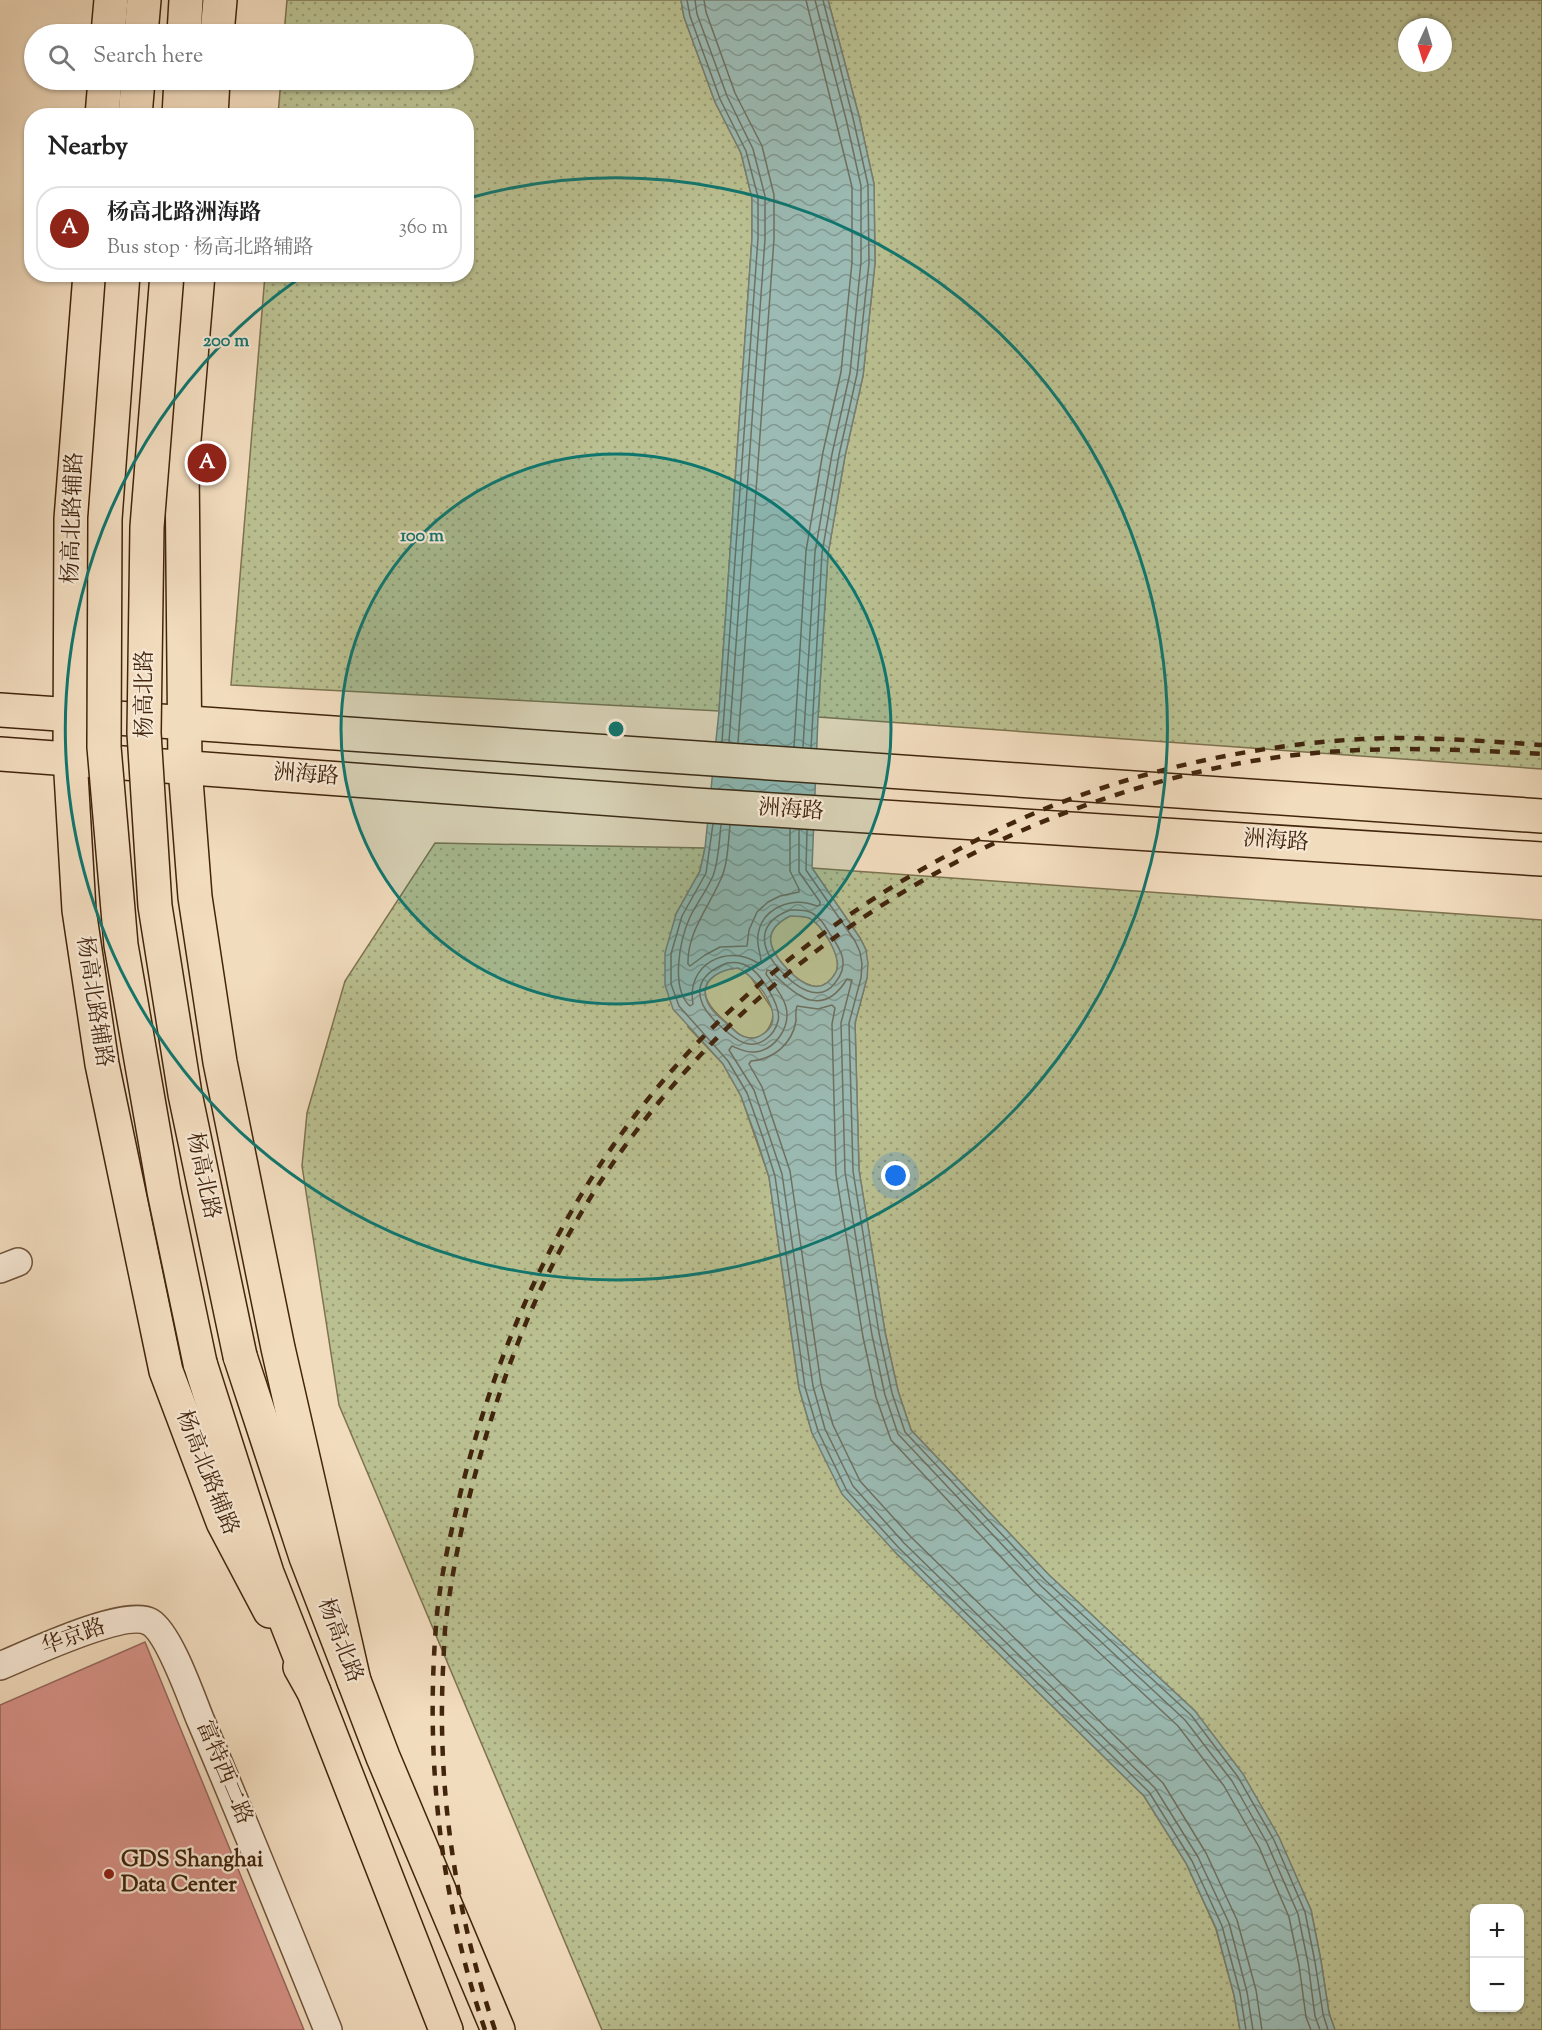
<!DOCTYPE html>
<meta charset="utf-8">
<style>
body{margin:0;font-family:"Sorts Mill Goudy","Noto Serif SC",serif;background:#f2f2f2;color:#222}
.controls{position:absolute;right:18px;bottom:18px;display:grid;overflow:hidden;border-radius:12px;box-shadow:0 2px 4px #0004}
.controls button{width:54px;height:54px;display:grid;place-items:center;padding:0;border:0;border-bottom:2px solid #e0e0e0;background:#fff;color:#222;font:30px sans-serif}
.compass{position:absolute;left:1398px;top:18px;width:54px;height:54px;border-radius:50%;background:#fff;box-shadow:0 2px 4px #0004;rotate:184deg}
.you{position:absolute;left:896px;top:1176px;width:21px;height:21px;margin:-15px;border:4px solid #fff;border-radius:50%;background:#1a73e8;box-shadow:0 0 0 9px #1a73e833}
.badge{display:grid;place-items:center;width:39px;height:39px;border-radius:50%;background:#8f2418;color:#fff;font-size:20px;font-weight:700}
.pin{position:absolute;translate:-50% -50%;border:3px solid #fff;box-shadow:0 2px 6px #0006}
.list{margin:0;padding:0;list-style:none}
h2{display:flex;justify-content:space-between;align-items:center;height:78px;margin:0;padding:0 24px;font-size:26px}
h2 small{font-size:20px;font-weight:400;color:#767676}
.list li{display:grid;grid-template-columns:39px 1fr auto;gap:18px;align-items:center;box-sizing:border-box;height:84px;margin:0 12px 12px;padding:0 12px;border:2px solid #e0e0e0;border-radius:24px}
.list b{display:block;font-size:22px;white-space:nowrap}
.list p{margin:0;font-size:20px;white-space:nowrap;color:#767676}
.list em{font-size:20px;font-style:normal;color:#767676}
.icon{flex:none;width:33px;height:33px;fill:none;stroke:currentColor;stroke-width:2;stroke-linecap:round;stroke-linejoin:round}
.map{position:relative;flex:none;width:1542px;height:2030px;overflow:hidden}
.search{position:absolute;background:#fff;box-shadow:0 2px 4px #0004;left:24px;top:24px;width:450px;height:66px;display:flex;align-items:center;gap:15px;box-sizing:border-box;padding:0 21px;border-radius:33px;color:#767676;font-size:22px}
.panel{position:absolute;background:#fff;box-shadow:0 2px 4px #0004;left:24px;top:108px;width:450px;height:174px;border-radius:24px}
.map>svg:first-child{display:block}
.grass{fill:#bac091;stroke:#7e724f;stroke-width:1.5}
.park{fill:url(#park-dots);stroke:#7e724f;stroke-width:1.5;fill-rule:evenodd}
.water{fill:url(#water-waves);stroke:#777f71;stroke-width:1.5;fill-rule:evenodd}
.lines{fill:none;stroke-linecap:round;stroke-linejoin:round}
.shore{stroke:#6e7060;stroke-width:1.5}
.building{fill:#d69186;stroke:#96665e;stroke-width:1.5}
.minor-casing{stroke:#6e5339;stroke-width:30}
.major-casing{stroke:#42250d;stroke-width:36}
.highway-casing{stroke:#42250d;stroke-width:36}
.minor{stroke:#f7e8d5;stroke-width:27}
.major{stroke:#f2dcbe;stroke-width:33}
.highway{stroke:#f2dcbe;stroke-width:33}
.rail{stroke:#42250d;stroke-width:4.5;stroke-dasharray:10 10;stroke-linecap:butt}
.highway-bridge-casing{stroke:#42250d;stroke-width:36;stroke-linecap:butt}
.highway-bridge{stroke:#f2dcbe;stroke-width:33}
.ring{fill:none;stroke:#0f766e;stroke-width:3}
.poi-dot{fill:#8f2418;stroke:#f7e8d5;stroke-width:2}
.labels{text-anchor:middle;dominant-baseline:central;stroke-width:4.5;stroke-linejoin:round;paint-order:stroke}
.street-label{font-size:22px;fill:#42250d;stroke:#f7e8d5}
.poi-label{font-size:22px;font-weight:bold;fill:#42250d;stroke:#f7e8d5;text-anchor:start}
.centre{fill:#0f766e;stroke:#f7e8d5;stroke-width:3}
.ring-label{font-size:18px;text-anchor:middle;font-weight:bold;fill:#0f766e;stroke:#f7e8d5;stroke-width:4.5;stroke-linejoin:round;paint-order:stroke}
</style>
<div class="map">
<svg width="1542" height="2030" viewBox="0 0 1542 2030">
<defs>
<pattern id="park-dots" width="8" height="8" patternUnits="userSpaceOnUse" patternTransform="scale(1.5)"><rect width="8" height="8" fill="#bac091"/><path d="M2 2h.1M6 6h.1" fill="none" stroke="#999c75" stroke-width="1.8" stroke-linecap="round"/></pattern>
<pattern id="water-waves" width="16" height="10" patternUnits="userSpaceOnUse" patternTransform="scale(1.5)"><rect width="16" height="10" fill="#9bbbb4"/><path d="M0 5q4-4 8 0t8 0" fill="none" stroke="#809891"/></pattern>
</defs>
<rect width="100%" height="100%" fill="#f2dcbe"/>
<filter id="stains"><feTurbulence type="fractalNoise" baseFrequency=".00333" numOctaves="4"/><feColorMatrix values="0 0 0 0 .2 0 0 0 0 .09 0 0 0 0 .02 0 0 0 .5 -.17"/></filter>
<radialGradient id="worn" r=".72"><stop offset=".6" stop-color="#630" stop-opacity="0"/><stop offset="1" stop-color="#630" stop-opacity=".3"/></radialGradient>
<g class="grass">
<path d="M790,916C796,916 804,916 809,918C822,924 843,958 836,972C822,997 803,985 788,970C769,950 760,931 790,916Z"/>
<path d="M738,968L748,973L773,1010C774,1025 763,1043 745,1037C738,1035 732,1028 727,1023C714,1012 694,993 713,977C721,970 728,969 738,968Z"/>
</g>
<g class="park">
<polygon points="287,0 681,0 684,17 715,102 741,153 752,198 752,238 719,711 231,685 265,275 466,274 466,116 278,115 281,80 464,80 464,34 284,34"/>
<path d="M828,0H1542V769L818,717L828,554L845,456L863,376L875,263L874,184L859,116ZM1407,27H1443V63H1407Z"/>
<polygon points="435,843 705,848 700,871 676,914 688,1027 723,1064 741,1096 769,1177 799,1388 812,1433 895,1552 1144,1796 1186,1863 1216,1929 1234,1995 1240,2030 602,2030 339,1405 302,1166 307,1113 345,981"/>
<path d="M812,868L1542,920V2030H1335L1329,2013L1321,1961L1311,1910L1279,1838L1195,1711L1049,1575L911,1430L898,1391L885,1332L859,1170L855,1023L867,978L866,950L860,938ZM1474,1908H1520V2008H1474Z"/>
</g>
<path class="water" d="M681,0H828L859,116L874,184L875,263L863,376L845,456L828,554L818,717L812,868L860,938L866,950L868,964L867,978L855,1023L859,1170L885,1332L898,1391L911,1430L1049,1575L1195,1711L1243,1774L1279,1837L1311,1910L1321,1961L1329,2013L1335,2030H1240L1234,1995L1216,1928L1186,1863L1144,1796L895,1552L842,1494L812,1433L799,1388L769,1177L757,1140L741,1096L723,1064L673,1009L665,985V953L676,914L700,871L705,848L719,711L752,238V198L741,153L715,102L684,17ZM790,916C796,916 804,916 809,918C822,924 843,958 836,972C822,997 803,985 788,970C769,950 760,931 790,916ZM738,968C755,976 787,1015 766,1032C760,1036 756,1039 749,1038C739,1037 733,1029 726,1023C718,1016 709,1009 706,998C700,978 723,969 738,968Z"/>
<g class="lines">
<g class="shore">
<polyline points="687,0 690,16 720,99 746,151 758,197 758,238 722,742"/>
<polyline points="695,0 697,14 727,96 753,149 765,196 765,239 729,742"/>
<polyline points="704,0 706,12 735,93 762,146 774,195 774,239 738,743"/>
<polyline points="794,747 806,551 823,452 841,372 852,262 852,187 806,0"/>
<polyline points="803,747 815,552 832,454 850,373 861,262 861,186 846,119 815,0"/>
<polyline points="811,748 822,553 839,455 857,374 869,263 868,185 853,118 823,0"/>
<polyline points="713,824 706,873 682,916 671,954 671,984 679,1006 728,1061 747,1093 763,1138 775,1176 805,1387 818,1431 847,1491 899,1548 1149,1792 1192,1861 1222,1926 1240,1993 1246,2030"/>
<path d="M721,825C719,841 719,860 713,876C707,890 697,903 690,917C680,939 670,988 690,1006L693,1004C686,965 726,943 758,963L761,962C761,953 756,945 758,935C762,907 793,896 817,906L820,905V902L799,872V830"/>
<path d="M730,825C728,843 728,865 720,881C708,908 687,933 688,964L690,966L705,955L720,947L747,946L749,930L757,912L768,902L780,896L799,892V889L790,871V829"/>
<polyline points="807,830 806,870 855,941 860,952 862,964 861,978 849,1023 853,1171 879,1333 892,1393 905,1432 1045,1580 1191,1715 1238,1777 1274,1840 1305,1912 1315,1962 1323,2014 1328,2030"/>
<path d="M790,910C797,910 806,909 812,913C821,918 825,926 830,934C842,951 850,965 835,983C818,1005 794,985 781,971C759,948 756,923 790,910Z"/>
<path d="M727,963C735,962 741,962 749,967C761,974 782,1007 778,1021C776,1029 773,1034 766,1039C748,1053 732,1036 719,1025C693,1001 691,977 727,963Z"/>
<path d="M1253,2030L1247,1992L1229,1923L1198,1857L1155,1788L904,1543L853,1486L825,1429L813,1386L782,1174L754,1090L729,1050L732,1046C739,1049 746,1053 755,1052C775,1050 791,1027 786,1007C783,995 773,984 766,974L767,970L771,971C794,995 822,1020 847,979L852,980L841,1023L845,1172L872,1335L885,1395L898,1434L1040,1585L1185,1720L1232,1781L1267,1843L1298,1914L1308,1963L1315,2016L1320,2030"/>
<path d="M1262,2030L1256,1990L1237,1920L1206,1853L1163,1783L911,1537L860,1481L833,1425L821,1384L790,1171L762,1087L749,1064L751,1061C774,1059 792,1044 796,1021C796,1015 795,1011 797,1006L818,1009L832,1005L835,1008L832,1024L836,1174L863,1337L876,1397L891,1440L1033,1591L1178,1726L1224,1786L1259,1847L1289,1917L1299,1965L1306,2017L1311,2030"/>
</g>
</g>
<polygon class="building" points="145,1642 304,2030 0,2030 0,1705"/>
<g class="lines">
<g class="minor-casing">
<g id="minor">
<polyline points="0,1269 18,1262"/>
<path d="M0,1666C27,1655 125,1608 150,1622C169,1633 191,1697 200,1719C244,1822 286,1926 328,2030"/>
</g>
</g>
<g class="major-casing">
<g id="major">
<polyline points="108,34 111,0"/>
<polyline points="217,34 220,0"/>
<polyline points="102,116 105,80"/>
<polyline points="211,116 213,80"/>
<polyline points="90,274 71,519 70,757 79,910 102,1064 166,1371 223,1522 270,1611"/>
<polyline points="198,274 182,463 185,767 195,897 220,1062 278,1348 354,1681 383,1757 498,2030"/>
<polyline points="0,710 1542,816"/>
<polyline points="0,754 695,805 1542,859"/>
<polyline points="300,1667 314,1692 446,2030"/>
</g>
</g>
<g class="highway-casing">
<g id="highway">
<polyline points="141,34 144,0"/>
<polyline points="184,34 186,0"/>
<polyline points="135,116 138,80"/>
<polyline points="179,116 181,80"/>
<polyline points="240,1356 306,1557 354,1681"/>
<polyline points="200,1363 267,1573 314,1692"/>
</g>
</g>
<use href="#minor" class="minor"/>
<use href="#major" class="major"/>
<use href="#highway" class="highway"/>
<g class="rail">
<path d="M485,2030C441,1900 425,1763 436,1626C439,1584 449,1540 459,1499C501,1326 578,1164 704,1036C800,939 916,863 1042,810C1143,769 1254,745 1362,739C1422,736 1483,741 1542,745"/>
<path d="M495,2030C456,1914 437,1792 443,1669C444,1653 444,1636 446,1620C454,1557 468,1496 486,1436C506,1370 531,1303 564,1243C696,999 939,830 1207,770C1319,744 1428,747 1542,754"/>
</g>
<g class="highway-bridge-casing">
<g id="highway-bridge">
<polyline points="123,274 105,519 104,747 121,945 164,1191 200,1363"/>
<polyline points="167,274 147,527 144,733 155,906 185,1094 240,1356"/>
</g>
</g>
<use href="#highway-bridge" class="highway-bridge"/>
</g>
<circle cx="616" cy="729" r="275" fill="#0f766e" fill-opacity=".12"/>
<g class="ring">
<circle cx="616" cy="729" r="275"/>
<path d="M469 198A551 551 0 1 1 304 275"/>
</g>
<circle class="poi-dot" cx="109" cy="1874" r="6"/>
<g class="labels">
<g class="street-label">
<text transform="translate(74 518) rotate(-88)">杨高北路辅路</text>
<text transform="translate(146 694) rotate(-90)">杨高北路</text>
<text transform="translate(306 776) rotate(4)">洲海路</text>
<text transform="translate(791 811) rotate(4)">洲海路</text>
<text transform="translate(1276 842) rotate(4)">洲海路</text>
<text transform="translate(93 1002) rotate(81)">杨高北路辅路</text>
<text transform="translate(202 1176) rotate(78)">杨高北路</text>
<text transform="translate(206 1473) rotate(68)">杨高北路辅路</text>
<text transform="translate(74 1638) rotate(-20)">华京路</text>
<text transform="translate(339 1641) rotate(69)">杨高北路</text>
<text transform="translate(223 1773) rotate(67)">富特西二路</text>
</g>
<g class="poi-label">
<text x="121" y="1861">GDS Shanghai<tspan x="121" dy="25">Data Center</tspan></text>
</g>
</g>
<circle cx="616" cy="729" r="9" class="centre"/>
<g class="ring-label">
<text x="226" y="346">200 m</text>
<text x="422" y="541">100 m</text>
</g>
<rect width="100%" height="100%" filter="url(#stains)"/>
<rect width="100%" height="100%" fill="url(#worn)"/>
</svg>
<div class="controls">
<button>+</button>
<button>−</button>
</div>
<svg class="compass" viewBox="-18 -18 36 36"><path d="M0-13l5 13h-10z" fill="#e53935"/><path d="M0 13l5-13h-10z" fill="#767676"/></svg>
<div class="you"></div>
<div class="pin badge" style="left:207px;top:463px">A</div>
<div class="search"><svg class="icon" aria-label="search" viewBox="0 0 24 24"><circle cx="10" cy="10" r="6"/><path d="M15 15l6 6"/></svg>Search here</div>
<section class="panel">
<h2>Nearby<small></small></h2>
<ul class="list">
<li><span class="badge">A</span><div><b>杨高北路洲海路</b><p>Bus stop · 杨高北路辅路</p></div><em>360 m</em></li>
</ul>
</section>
</div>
